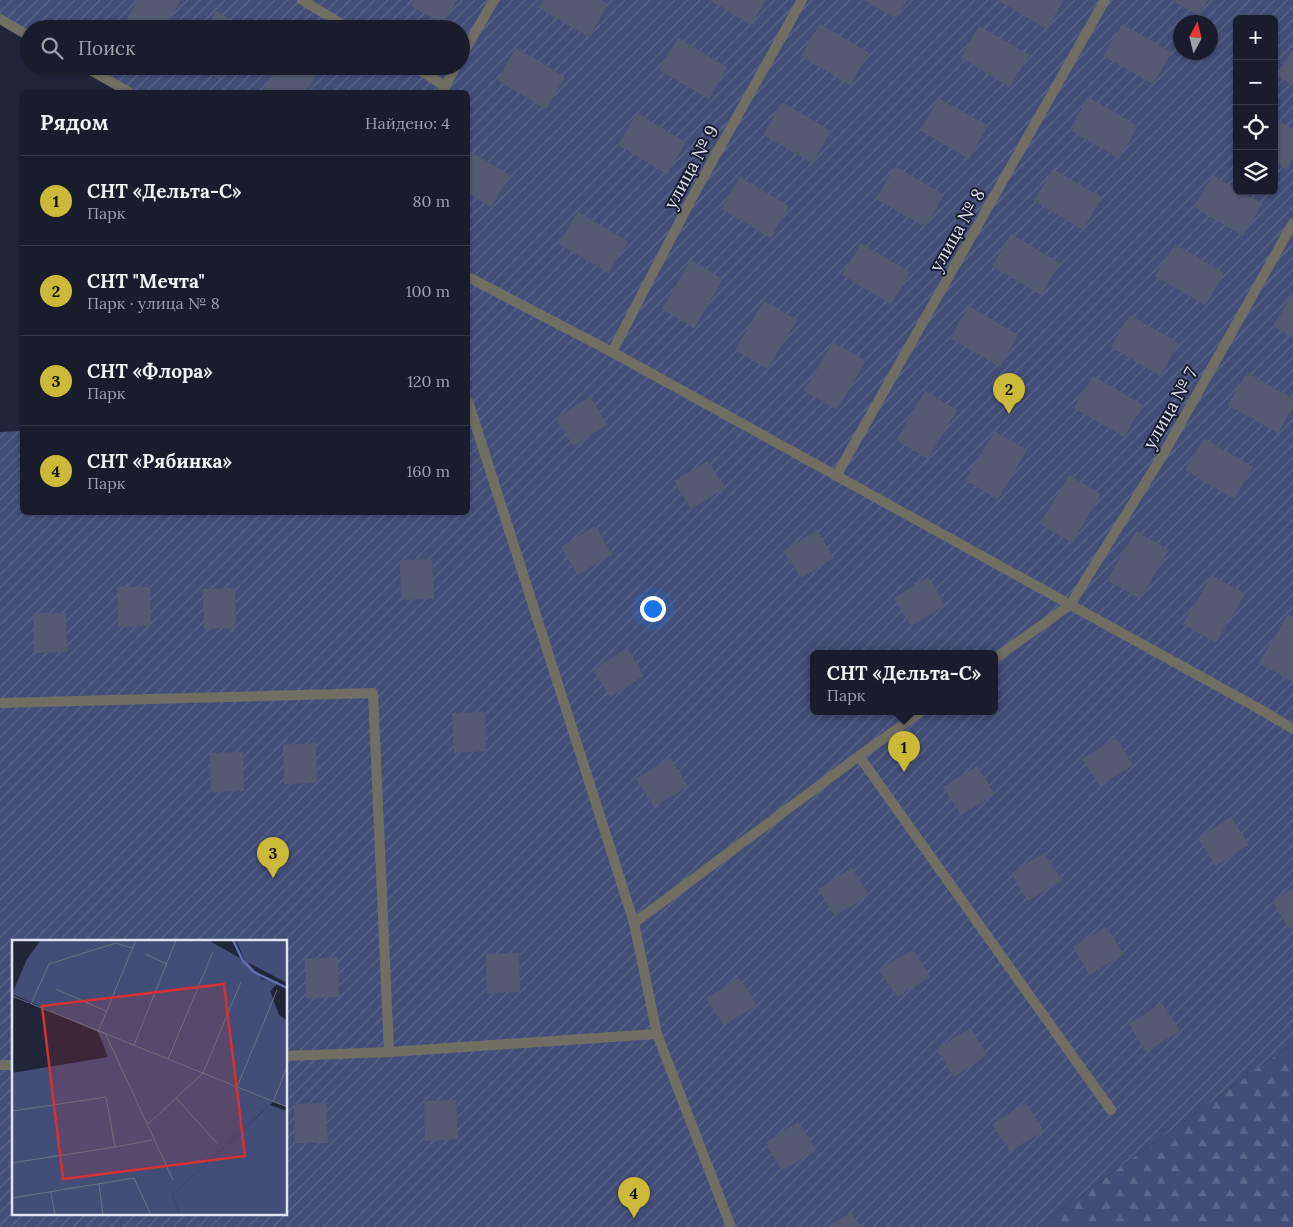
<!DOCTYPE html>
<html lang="ru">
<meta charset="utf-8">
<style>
body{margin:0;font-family:Lora,serif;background:#212534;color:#f1f3f6}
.controls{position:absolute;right:15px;top:15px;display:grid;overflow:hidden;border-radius:8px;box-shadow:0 1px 4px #0004}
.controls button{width:45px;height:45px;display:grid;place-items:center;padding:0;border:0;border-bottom:1px solid #363a48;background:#181c2c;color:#f1f3f6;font:25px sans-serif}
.compass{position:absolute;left:1173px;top:15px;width:45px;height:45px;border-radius:50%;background:#181c2c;box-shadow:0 1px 4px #0004;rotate:7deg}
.you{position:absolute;left:652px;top:608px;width:18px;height:18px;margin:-12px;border:4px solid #fff;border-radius:50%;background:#1a73e8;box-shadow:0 0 0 8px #1a73e833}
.badge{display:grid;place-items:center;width:32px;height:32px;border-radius:50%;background:#ccb938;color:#111;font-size:16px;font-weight:700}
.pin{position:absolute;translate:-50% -41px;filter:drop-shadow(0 1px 2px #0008)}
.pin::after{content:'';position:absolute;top:26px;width:18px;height:15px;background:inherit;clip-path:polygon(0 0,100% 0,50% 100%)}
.popup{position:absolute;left:810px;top:650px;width:188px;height:65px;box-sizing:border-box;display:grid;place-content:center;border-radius:8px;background:#181c2c;filter:drop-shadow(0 1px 4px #0005);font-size:16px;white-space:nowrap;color:#9fa1a9}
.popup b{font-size:19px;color:#f1f3f6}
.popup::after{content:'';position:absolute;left:50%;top:100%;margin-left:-10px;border:10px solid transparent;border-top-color:#181c2c}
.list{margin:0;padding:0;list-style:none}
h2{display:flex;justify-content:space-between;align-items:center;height:65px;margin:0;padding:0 20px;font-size:21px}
h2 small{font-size:16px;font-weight:400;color:#9fa1a9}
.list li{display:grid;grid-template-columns:32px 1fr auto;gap:15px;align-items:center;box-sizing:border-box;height:90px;padding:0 20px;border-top:1px solid #363a48}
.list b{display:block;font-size:19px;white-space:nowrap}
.list p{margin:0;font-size:16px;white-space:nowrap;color:#9fa1a9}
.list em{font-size:16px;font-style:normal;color:#9fa1a9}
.icon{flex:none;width:28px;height:28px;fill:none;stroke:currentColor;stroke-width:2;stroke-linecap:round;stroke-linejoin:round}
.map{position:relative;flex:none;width:1293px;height:1227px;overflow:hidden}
.search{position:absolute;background:#181c2c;box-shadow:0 1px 4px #0004;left:20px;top:20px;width:450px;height:55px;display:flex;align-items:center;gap:12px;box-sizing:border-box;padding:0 18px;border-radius:28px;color:#9fa1a9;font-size:19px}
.panel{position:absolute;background:#181c2c;box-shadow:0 1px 4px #0004;left:20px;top:90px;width:450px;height:425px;border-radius:8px}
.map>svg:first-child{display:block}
.forest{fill:url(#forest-firs)}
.garden{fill:url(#garden-furrows);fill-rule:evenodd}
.building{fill:#535a71}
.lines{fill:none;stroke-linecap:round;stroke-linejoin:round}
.minor{stroke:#716f64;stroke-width:10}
.labels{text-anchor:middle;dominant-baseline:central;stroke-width:4;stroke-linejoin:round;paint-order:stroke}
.street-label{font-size:18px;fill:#dfe4f1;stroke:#171c30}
.inset-river{fill:none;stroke:#6072b0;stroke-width:2.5}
.inset-road{fill:none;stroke:#6c7283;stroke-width:1}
.view{fill:#d63132;fill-opacity:0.15;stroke:#d63132;stroke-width:2.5}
.inset-edge{fill:none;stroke:#dfe4f1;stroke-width:2.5}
</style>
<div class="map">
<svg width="1293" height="1227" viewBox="0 0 1293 1227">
<defs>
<pattern id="forest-firs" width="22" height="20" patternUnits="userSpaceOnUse" patternTransform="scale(1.25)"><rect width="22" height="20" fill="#424e77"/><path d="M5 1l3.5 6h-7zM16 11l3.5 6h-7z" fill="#5d678b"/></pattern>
<pattern id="garden-furrows" width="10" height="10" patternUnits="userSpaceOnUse" patternTransform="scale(1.25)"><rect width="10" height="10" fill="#424e77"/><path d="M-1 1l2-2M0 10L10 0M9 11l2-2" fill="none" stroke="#5d678b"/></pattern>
</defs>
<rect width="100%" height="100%" fill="#20263a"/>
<polygon class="forest" points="1293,1043 1293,1227 1037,1227"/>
<path class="garden" d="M0,0H1293V1043L1037,1227H0V432L22,431V512H468V92H129L83,66H461V29H29V36L0,19ZM1237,19H1274V191H1237ZM1180,22H1210V52H1180ZM814,653H994V711H814ZM14,941H286V1213H14Z"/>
<g class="building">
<polygon points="138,0 181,0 164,29 136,29 125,22"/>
<polygon points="414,0 457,0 443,24 411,6"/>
<polygon points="544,0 600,0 608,4 589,37 539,8"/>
<polygon points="709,0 766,0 751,25"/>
<polygon points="863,0 907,0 896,19"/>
<polygon points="997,0 1064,0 1047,29"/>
<polygon points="1171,0 1208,0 1199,16"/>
<polygon points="216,11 246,29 206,29"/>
<polygon points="820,24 869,53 850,85 801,56"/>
<polygon points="1122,24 1172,52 1153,84 1103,56"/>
<polygon points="979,26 1029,55 1010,87 961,58"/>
<polygon points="678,38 727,67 709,99 659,70"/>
<polygon points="516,48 565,77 546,109 497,80"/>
<polygon points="1293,48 1293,85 1277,76"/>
<polygon points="198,66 227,66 219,79"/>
<polygon points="278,66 315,66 320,69 306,92 262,92"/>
<polygon points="1088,97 1138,126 1119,159 1070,130"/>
<polygon points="939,98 988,126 969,159 920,130"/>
<polygon points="782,102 831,131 812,163 763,135"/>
<polygon points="637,113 686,142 667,174 618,145"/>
<polygon points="1274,118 1293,129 1293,159 1287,169 1274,161"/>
<polygon points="468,150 510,175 491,207 468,193"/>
<polygon points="895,166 944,195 925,227 876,199"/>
<polygon points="1053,169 1101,197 1083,230 1034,201"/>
<polygon points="1213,175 1237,189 1237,191 1240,191 1262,204 1243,236 1194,207"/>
<polygon points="740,177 789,206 771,238 721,209"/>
<polygon points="578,212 628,241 609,273 559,244"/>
<polygon points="1011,234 1060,263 1041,295 992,266"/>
<polygon points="861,243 910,272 891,304 842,275"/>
<polygon points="1175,244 1224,273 1205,305 1155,276"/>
<polygon points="691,260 723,279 694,328 662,309"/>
<polygon points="1293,293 1293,338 1273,326"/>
<polygon points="764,301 797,320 767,369 735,350"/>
<polygon points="969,306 1018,335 1000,367 950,338"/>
<polygon points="1130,315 1179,343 1160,376 1111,347"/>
<polygon points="833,342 866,361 837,410 804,391"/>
<polygon points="1247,372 1293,399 1293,407 1278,433 1228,405"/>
<polygon points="1093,376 1143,405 1124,437 1074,408"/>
<polygon points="925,391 957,410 928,459 896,440"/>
<polygon points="590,397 607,425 573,446 556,418"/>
<polygon points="995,431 1027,450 998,499 965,480"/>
<polygon points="1204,438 1253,467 1234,499 1185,470"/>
<polygon points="708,461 725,488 691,509 674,481"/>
<polygon points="1069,475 1101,494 1072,543 1040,524"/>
<polygon points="595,526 612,554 578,575 561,547"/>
<polygon points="817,530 834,558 801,578 783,551"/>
<polygon points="1136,531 1169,550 1140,599 1107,580"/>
<polygon points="432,559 434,599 401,600 400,560"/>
<polygon points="1212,575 1245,594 1216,643 1183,624"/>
<polygon points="928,577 945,605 911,626 894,598"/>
<polygon points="117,587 150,587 151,626 118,627"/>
<polygon points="235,588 236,628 204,629 203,589"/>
<polygon points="33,613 66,613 67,652 34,653"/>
<polygon points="1288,614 1293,617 1293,680 1292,682 1259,663"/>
<polygon points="627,648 644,676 610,697 593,670"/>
<polygon points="485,712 486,751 454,753 452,713"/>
<polygon points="1116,738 1133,765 1100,786 1082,759"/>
<polygon points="316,743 317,783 284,784 283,745"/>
<polygon points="243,752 244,791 211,792 210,753"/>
<polygon points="670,758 688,786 654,807 636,779"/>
<polygon points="977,766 995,794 961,815 943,787"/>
<polygon points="1231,817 1249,845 1215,866 1198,838"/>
<polygon points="1044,853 1062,880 1028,901 1011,873"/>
<polygon points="852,868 869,895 835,916 818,889"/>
<polygon points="1293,888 1293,927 1289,929 1272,901"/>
<polygon points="1106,927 1124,954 1090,975 1073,947"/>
<polygon points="913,949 930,977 897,997 879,970"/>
<polygon points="519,953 520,992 487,993 486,954"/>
<polygon points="338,957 339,997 306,998 305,959"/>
<polygon points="739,978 757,1005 723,1026 706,998"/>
<polygon points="1162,1003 1180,1031 1146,1052 1129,1024"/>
<polygon points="970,1028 987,1055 954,1077 936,1049"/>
<polygon points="456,1100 458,1139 425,1141 424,1101"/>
<polygon points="326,1103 328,1143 295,1143 294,1104"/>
<polygon points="1026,1103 1044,1131 1010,1151 992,1124"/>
<polygon points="798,1122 816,1150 782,1171 765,1143"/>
<polygon points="851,1212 861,1227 827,1227"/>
</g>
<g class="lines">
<g class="minor">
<polyline points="302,0 350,29"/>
<polyline points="0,19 29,36"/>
<polyline points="461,57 494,0"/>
<polyline points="83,66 129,92"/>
<polyline points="413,66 445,86"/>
<polyline points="442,92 456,66"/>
<polyline points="468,277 612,352 1263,711 1293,729"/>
<polyline points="612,352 694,194 802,0"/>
<polyline points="468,401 634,923 657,1034 731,1227"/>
<polyline points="836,476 1105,0"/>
<polyline points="994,659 1070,605 1164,453 1293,223"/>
<polyline points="0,703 373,693 389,1052 286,1056"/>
<polyline points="859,756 1111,1110"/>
<polyline points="634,923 859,756 922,711"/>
<polyline points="389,1052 657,1034"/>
<polyline points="0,1065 14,1065"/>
</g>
</g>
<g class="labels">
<g class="street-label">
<text transform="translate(691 167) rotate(-61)">улица № 9</text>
<text transform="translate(957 230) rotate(-60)">улица № 8</text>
<text transform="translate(1170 408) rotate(-60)">улица № 7</text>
</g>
</g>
<g transform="translate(12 940)">
<rect width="275" height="275" fill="#20263a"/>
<path d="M258,165L275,171V275H168L160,255Z" fill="#424e77"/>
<path d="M29,0H196L233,21L224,0H275V43L235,22L250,39L267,42L258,51L267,75L275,80V167L261,162L160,255L168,275H0V133L96,117L86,92L0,54L15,19Z" fill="#424e77"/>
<path class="inset-river" d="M221,0L231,21L242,32L275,48"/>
<path class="inset-road" d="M133,14L155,24M44,49L94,71M0,56L275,167M19,64L37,24L104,3L120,8M86,92L124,0M94,95L161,240M122,105L164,0M156,119L201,12M225,147L265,50M164,158L205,203M261,162L275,127M0,171L94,157L103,207L0,223M135,185L191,133L229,42M103,207L140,200M87,244L91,275M39,252L43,275M0,258L122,238L139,275"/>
<path class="view" d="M212,44L233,216L51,239L30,66Z"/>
<rect width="275" height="275" class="inset-edge"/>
</g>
</svg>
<div class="controls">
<button>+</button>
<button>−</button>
<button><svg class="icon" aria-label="locate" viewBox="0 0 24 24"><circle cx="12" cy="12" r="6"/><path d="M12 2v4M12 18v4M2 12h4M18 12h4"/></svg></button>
<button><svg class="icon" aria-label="layers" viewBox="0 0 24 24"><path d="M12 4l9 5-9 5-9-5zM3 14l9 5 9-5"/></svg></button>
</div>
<svg class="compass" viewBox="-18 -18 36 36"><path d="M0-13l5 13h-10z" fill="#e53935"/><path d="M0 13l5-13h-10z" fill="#9fa1a9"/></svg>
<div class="you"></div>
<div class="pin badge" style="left:904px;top:772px">1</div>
<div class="popup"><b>СНТ «Дельта-С»</b>Парк</div>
<div class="pin badge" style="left:1009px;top:414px">2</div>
<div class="pin badge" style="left:273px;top:878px">3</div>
<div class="pin badge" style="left:634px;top:1218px">4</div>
<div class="search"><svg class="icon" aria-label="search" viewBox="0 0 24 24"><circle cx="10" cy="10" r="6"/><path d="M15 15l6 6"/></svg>Поиск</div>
<section class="panel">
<h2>Рядом<small>Найдено: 4</small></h2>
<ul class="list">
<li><span class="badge">1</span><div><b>СНТ «Дельта-С»</b><p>Парк</p></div><em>80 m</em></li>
<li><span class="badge">2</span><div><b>СНТ &quot;Мечта&quot;</b><p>Парк · улица № 8</p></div><em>100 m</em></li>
<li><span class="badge">3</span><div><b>СНТ «Флора»</b><p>Парк</p></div><em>120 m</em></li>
<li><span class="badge">4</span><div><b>СНТ «Рябинка»</b><p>Парк</p></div><em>160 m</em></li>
</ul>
</section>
</div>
